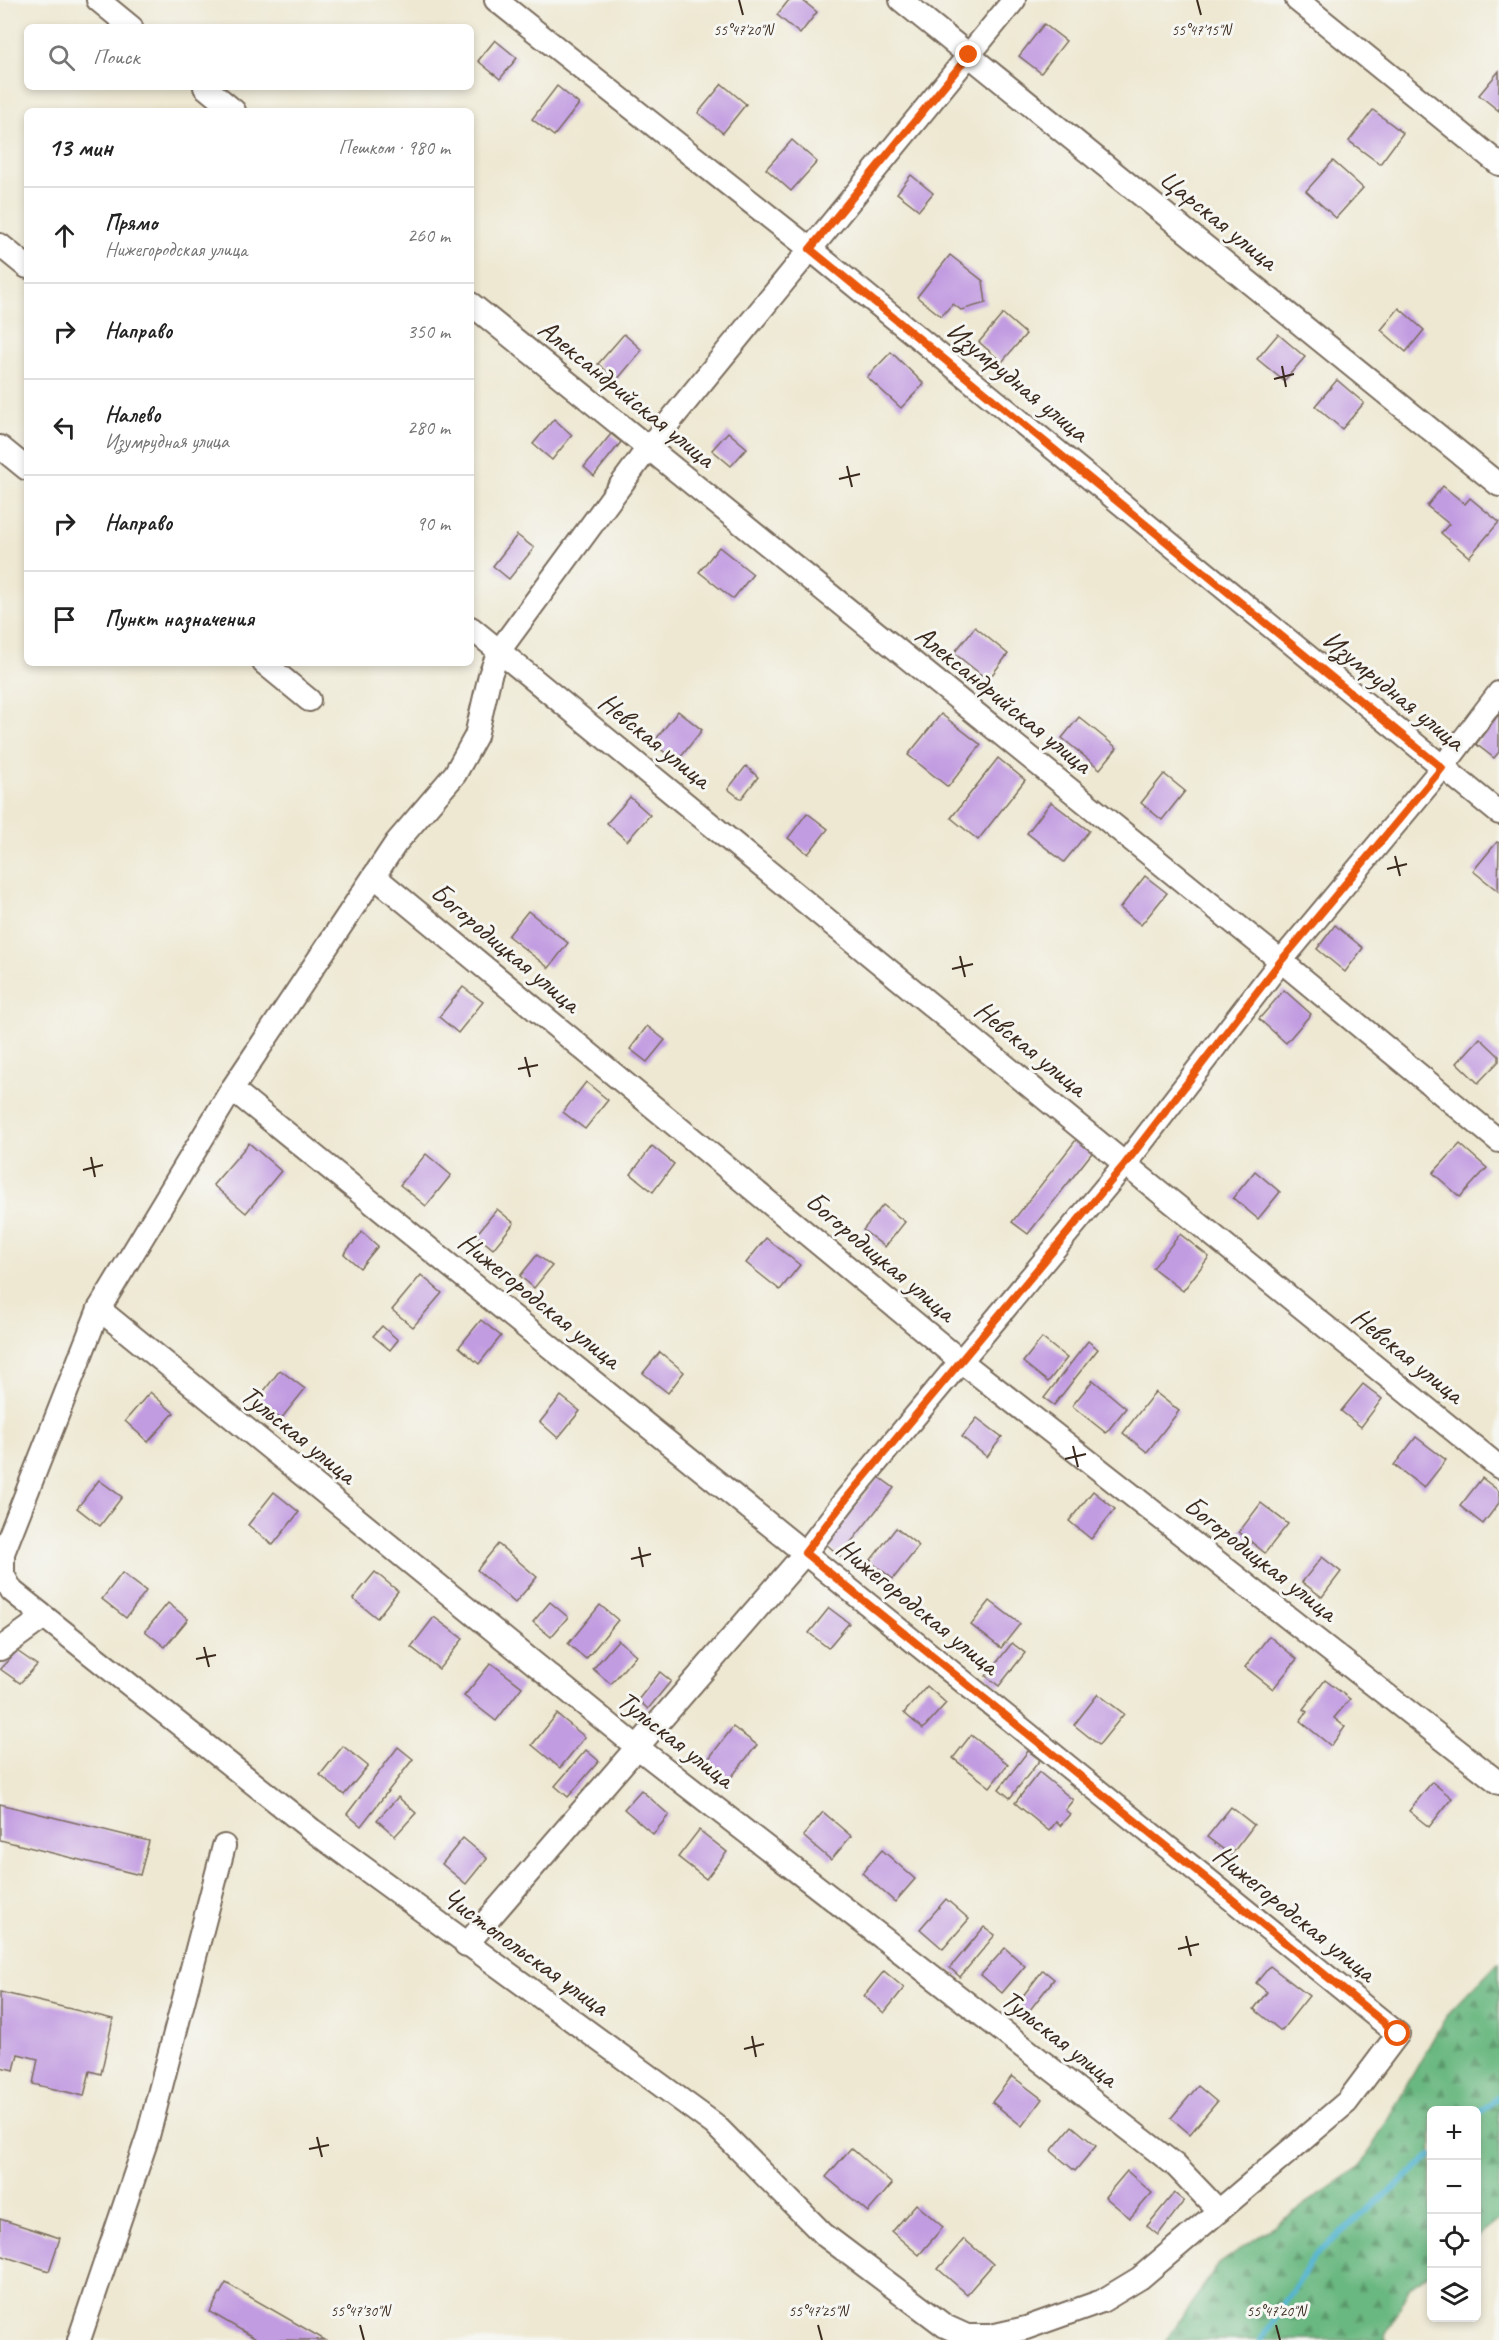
<!DOCTYPE html>
<html lang="ru">
<meta charset="utf-8">
<style>
body{margin:0;font-family:Caveat,sans-serif;background:#f6f6f6;color:#222}
.controls{position:absolute;right:18px;bottom:18px;display:grid;overflow:hidden;border-radius:9px;box-shadow:0 3px 9px #0003}
.controls button{width:54px;height:54px;display:grid;place-items:center;padding:0;border:0;border-bottom:2px solid #e0e0e0;background:#fff;color:#222;font:30px sans-serif}
.stop{position:absolute;width:18px;height:18px;margin:-14px;border:4px solid #ea580c;border-radius:50%;background:#fff}
.stop.end{background:#ea580c;border-color:#fff;box-shadow:0 2px 6px #0008}
.list{margin:0;padding:0;list-style:none}
h2{display:flex;justify-content:space-between;align-items:center;height:78px;margin:0;padding:0 24px;font-size:26px}
h2 small{font-size:20px;font-weight:400;color:#767676}
.list li{display:grid;grid-template-columns:39px 1fr auto;gap:18px;align-items:center;box-sizing:border-box;height:96px;padding:0 24px;border-top:2px solid #e0e0e0}
.list b{display:block;font-size:22px;white-space:nowrap}
.list p{margin:0;font-size:20px;white-space:nowrap;color:#767676}
.list em{font-size:20px;font-style:normal;color:#767676}
.icon{flex:none;width:33px;height:33px;fill:none;stroke:currentColor;stroke-width:2;stroke-linecap:round;stroke-linejoin:round}
.map{position:relative;flex:none;width:1499px;height:2340px;overflow:hidden}
.search{position:absolute;background:#fff;box-shadow:0 3px 9px #0003;left:24px;top:24px;width:450px;height:66px;display:flex;align-items:center;gap:15px;box-sizing:border-box;padding:0 21px;border-radius:9px;color:#767676;font-size:22px}
.panel{position:absolute;background:#fff;box-shadow:0 3px 9px #0003;left:24px;top:108px;width:450px;height:558px;border-radius:9px}
.map>svg:first-child{display:block}
.forest{fill:url(#forest-firs);stroke:#527150;stroke-width:1.5}
.lines{fill:none;stroke-linecap:round;stroke-linejoin:round}
.stream{stroke:#50b2cf;stroke-width:6}
.building{fill:#c29ce1}
.minor-casing{stroke:#7a6c5d;stroke-width:26}
.minor{stroke:#fff;stroke-width:22}
.route{stroke:#ea580c;stroke-width:8}
.ticks{fill:none;stroke:#3b2a1e;stroke-width:2}
.labels{text-anchor:middle;dominant-baseline:central;stroke-width:6;stroke-linejoin:round;paint-order:stroke}
.street-label{font-size:28px;fill:#3b2a1e;stroke:#f6f6f2}
.ticks-label{font-size:15px;text-anchor:middle;fill:#3b2a1e;stroke:#f6f6f2;stroke-width:6;stroke-linejoin:round;paint-order:stroke}
</style>
<div class="map">
<svg width="1499" height="2340" viewBox="0 0 1499 2340">
<defs>
<pattern id="forest-firs" width="22" height="20" patternUnits="userSpaceOnUse" patternTransform="scale(1.5)"><rect width="22" height="20" fill="#6ab881"/><path d="M5 1l3.5 6h-7zM16 11l3.5 6h-7z" fill="#589669"/></pattern>
</defs>
<rect width="100%" height="100%" fill="#f6f6f2"/>
<filter id="ink" filterUnits="userSpaceOnUse"><feTurbulence type="fractalNoise" baseFrequency=".0167" numOctaves="2"/><feDisplacementMap in="SourceGraphic" scale="12" xChannelSelector="R" yChannelSelector="G"/><feConvolveMatrix kernelMatrix="1 2 1 2 8 2 1 2 1" color-interpolation-filters="sRGB"/></filter>
<filter id="wash" filterUnits="userSpaceOnUse"><feTurbulence type="fractalNoise" baseFrequency=".008" numOctaves="4" result="noise"/><feDisplacementMap in="SourceGraphic" scale="24" xChannelSelector="R" yChannelSelector="G"/><feGaussianBlur stdDeviation="1.35" result="paint"/><feColorMatrix in="noise" values="0 0 0 0 0 0 0 0 0 0 0 0 0 0 0 0 0 1.4 0 .05"/><feComposite in="paint" operator="in"/></filter>
<g filter="url(#wash)">
<rect width="100%" height="100%" fill="#eee8d2"/>
<polygon class="forest" points="1499,1961 1499,2220 1477,2237 1476,2110 1432,2110 1431,2271 1410,2288 1385,2335 1387,2340 1166,2340 1219,2264 1361,2166 1446,2016"/>
<g class="lines">
<g class="stream">
<polyline points="1476,2116 1499,2096"/>
<polyline points="1261,2340 1316,2254 1432,2155"/>
</g>
</g>
<g id="blocks">
<g class="building">
<polygon points="789,0 802,0 817,12 800,34 777,15"/>
<polygon points="1044,24 1066,41 1041,73 1019,56"/>
<polygon points="495,40 517,58 500,79 478,61"/>
<polygon points="1499,71 1499,111 1479,95"/>
<polygon points="722,84 746,104 723,133 698,113"/>
<polygon points="557,86 579,104 554,136 532,119"/>
<polygon points="1373,110 1403,133 1380,164 1349,141"/>
<polygon points="792,140 817,162 791,191 766,169"/>
<polygon points="1333,161 1363,188 1336,218 1306,191"/>
<polygon points="911,175 933,193 919,210 897,193"/>
<polygon points="950,255 983,281 986,303 961,310 953,304 941,316 917,297"/>
<polygon points="1399,308 1424,330 1406,352 1381,330"/>
<polygon points="1003,314 1026,334 1002,362 979,342"/>
<polygon points="624,334 642,350 617,380 598,364"/>
<polygon points="1278,334 1305,357 1284,381 1257,359"/>
<polygon points="891,352 924,384 901,408 867,377"/>
<polygon points="1337,380 1364,403 1342,429 1315,406"/>
<polygon points="554,419 572,435 552,460 533,444"/>
<polygon points="728,432 747,448 731,466 712,450"/>
<polygon points="611,434 621,442 594,476 584,467"/>
<polygon points="1443,486 1465,504 1470,498 1499,522 1469,557 1441,533 1449,524 1427,506"/>
<polygon points="517,535 534,548 509,579 493,566"/>
<polygon points="719,547 753,574 733,599 699,572"/>
<polygon points="975,627 1008,654 988,680 954,653"/>
<polygon points="678,711 702,730 677,762 653,743"/>
<polygon points="941,714 981,745 948,787 908,755"/>
<polygon points="1499,714 1499,752 1494,758 1476,744"/>
<polygon points="1079,717 1117,748 1100,769 1062,738"/>
<polygon points="998,758 1025,780 978,840 951,818"/>
<polygon points="746,766 758,777 741,799 728,789"/>
<polygon points="1164,774 1185,791 1162,820 1141,803"/>
<polygon points="630,797 650,815 627,841 607,823"/>
<polygon points="1051,802 1089,831 1064,862 1027,833"/>
<polygon points="807,813 828,829 808,854 788,838"/>
<polygon points="1497,842 1499,843 1498,891 1473,871"/>
<polygon points="1145,876 1167,893 1141,925 1120,908"/>
<polygon points="528,911 568,943 549,968 508,936"/>
<polygon points="1335,925 1363,948 1345,972 1317,949"/>
<polygon points="463,987 483,1002 458,1033 439,1017"/>
<polygon points="1284,990 1311,1014 1286,1043 1259,1019"/>
<polygon points="647,1026 665,1040 647,1062 630,1049"/>
<polygon points="1480,1038 1499,1056 1499,1061 1478,1083 1457,1063"/>
<polygon points="586,1082 608,1100 585,1129 563,1112"/>
<polygon points="1079,1136 1095,1149 1028,1234 1012,1222"/>
<polygon points="249,1143 281,1171 246,1213 213,1185"/>
<polygon points="1460,1144 1487,1168 1460,1197 1433,1173"/>
<polygon points="652,1146 674,1164 653,1192 631,1174"/>
<polygon points="426,1154 451,1175 426,1206 400,1185"/>
<polygon points="1255,1171 1280,1192 1258,1219 1233,1198"/>
<polygon points="883,1205 905,1222 885,1247 863,1230"/>
<polygon points="497,1209 514,1223 493,1249 476,1235"/>
<polygon points="362,1232 378,1246 360,1268 344,1254"/>
<polygon points="1180,1234 1209,1257 1183,1291 1153,1268"/>
<polygon points="766,1238 800,1265 780,1290 746,1263"/>
<polygon points="537,1255 552,1266 534,1288 520,1276"/>
<polygon points="421,1275 442,1293 413,1327 392,1310"/>
<polygon points="481,1320 501,1336 479,1364 459,1347"/>
<polygon points="382,1326 398,1340 390,1350 373,1336"/>
<polygon points="1042,1338 1067,1358 1048,1382 1023,1362"/>
<polygon points="1088,1341 1098,1349 1054,1405 1044,1398"/>
<polygon points="660,1352 684,1372 668,1393 643,1373"/>
<polygon points="280,1370 305,1389 281,1419 257,1400"/>
<polygon points="1093,1380 1126,1408 1106,1433 1072,1406"/>
<polygon points="1363,1384 1382,1399 1361,1427 1341,1411"/>
<polygon points="150,1392 174,1413 148,1442 125,1421"/>
<polygon points="1155,1392 1179,1411 1147,1452 1123,1433"/>
<polygon points="561,1396 580,1411 558,1438 540,1422"/>
<polygon points="977,1418 1002,1437 987,1457 962,1437"/>
<polygon points="1416,1437 1446,1460 1424,1488 1394,1465"/>
<polygon points="879,1477 894,1488 840,1556 826,1544"/>
<polygon points="1482,1478 1499,1491 1499,1503 1483,1524 1460,1506"/>
<polygon points="99,1480 122,1497 100,1526 77,1508"/>
<polygon points="1093,1491 1115,1509 1091,1539 1069,1521"/>
<polygon points="274,1492 299,1512 273,1545 248,1525"/>
<polygon points="1261,1503 1288,1524 1265,1553 1239,1532"/>
<polygon points="896,1528 919,1546 893,1579 870,1561"/>
<polygon points="498,1544 537,1577 515,1603 477,1570"/>
<polygon points="1322,1557 1341,1572 1322,1597 1302,1582"/>
<polygon points="375,1572 398,1591 377,1618 353,1599"/>
<polygon points="122,1573 146,1591 126,1618 102,1599"/>
<polygon points="990,1601 1020,1624 1001,1648 971,1625"/>
<polygon points="550,1602 568,1617 551,1637 533,1622"/>
<polygon points="168,1603 188,1619 165,1647 145,1631"/>
<polygon points="600,1605 618,1620 586,1659 568,1644"/>
<polygon points="829,1608 849,1623 828,1648 809,1633"/>
<polygon points="434,1617 463,1639 439,1669 411,1647"/>
<polygon points="1269,1636 1297,1659 1273,1689 1245,1667"/>
<polygon points="618,1640 636,1655 611,1684 593,1669"/>
<polygon points="1012,1643 1025,1653 999,1686 986,1676"/>
<polygon points="17,1651 37,1665 20,1683 0,1669"/>
<polygon points="491,1663 522,1687 496,1721 464,1696"/>
<polygon points="660,1672 671,1681 648,1709 638,1700"/>
<polygon points="1325,1680 1350,1699 1334,1718 1345,1727 1331,1746 1300,1721 1307,1712 1303,1709"/>
<polygon points="927,1686 946,1703 923,1729 904,1713"/>
<polygon points="1098,1694 1124,1714 1099,1745 1074,1725"/>
<polygon points="557,1714 585,1737 560,1768 532,1745"/>
<polygon points="733,1727 757,1745 729,1780 706,1762"/>
<polygon points="971,1735 1008,1764 990,1787 953,1758"/>
<polygon points="343,1746 368,1766 344,1795 320,1775"/>
<polygon points="398,1747 413,1759 361,1826 347,1814"/>
<polygon points="586,1750 599,1761 568,1797 555,1786"/>
<polygon points="1028,1751 1040,1760 1010,1798 999,1789"/>
<polygon points="1039,1772 1073,1800 1065,1810 1070,1814 1060,1826 1056,1822 1049,1831 1015,1803"/>
<polygon points="1432,1782 1452,1798 1429,1827 1409,1811"/>
<polygon points="641,1790 669,1815 653,1834 624,1809"/>
<polygon points="398,1797 416,1813 395,1836 377,1820"/>
<polygon points="0,1804 149,1841 140,1875 0,1840"/>
<polygon points="1231,1807 1254,1825 1231,1855 1207,1837"/>
<polygon points="823,1812 851,1836 831,1860 803,1836"/>
<polygon points="699,1830 727,1852 706,1879 678,1857"/>
<polygon points="463,1838 487,1858 466,1884 442,1864"/>
<polygon points="882,1850 915,1879 895,1902 862,1873"/>
<polygon points="946,1899 969,1919 943,1949 920,1929"/>
<polygon points="984,1927 995,1935 960,1977 950,1968"/>
<polygon points="1005,1948 1025,1966 1002,1993 981,1975"/>
<polygon points="1270,1966 1309,1996 1281,2031 1254,2009 1267,1992 1256,1983"/>
<polygon points="1043,1970 1054,1979 1026,2015 1015,2006"/>
<polygon points="884,1971 904,1988 884,2013 864,1996"/>
<polygon points="0,1992 113,2019 101,2074 90,2071 84,2096 33,2084 38,2059 18,2054 14,2070 0,2067"/>
<polygon points="1012,2076 1042,2099 1022,2126 992,2102"/>
<polygon points="1198,2086 1217,2102 1190,2134 1171,2118"/>
<polygon points="1072,2126 1096,2146 1075,2171 1051,2151"/>
<polygon points="851,2148 892,2184 868,2212 826,2177"/>
<polygon points="1127,2171 1152,2193 1130,2218 1105,2197"/>
<polygon points="1174,2193 1184,2201 1158,2235 1147,2226"/>
<polygon points="916,2204 943,2227 919,2255 892,2232"/>
<polygon points="0,2219 60,2238 49,2271 0,2255"/>
<polygon points="964,2239 993,2264 967,2294 938,2269"/>
<polygon points="226,2283 325,2340 258,2340 210,2312"/>
</g>
</g>
</g>
<g filter="url(#ink)">
<use href="#blocks" fill-opacity="0" stroke="#7a6c5d" stroke-width="1.5"/>
<g class="lines">
<g class="minor-casing">
<g id="minor">
<polyline points="98,0 131,27"/>
<polyline points="496,0 810,249 1499,813"/>
<polyline points="901,0 1499,485"/>
<polyline points="1297,0 1499,164"/>
<polyline points="205,87 234,111"/>
<polyline points="0,245 27,267"/>
<polyline points="471,304 1281,961 1499,1141"/>
<polyline points="0,447 27,469"/>
<polyline points="471,628 1125,1164 1499,1467"/>
<polyline points="264,663 309,700"/>
<polyline points="374,876 962,1362 1499,1783"/>
<polyline points="232,1089 1398,2034 1347,2102 1140,2278 1102,2301 1026,2328 991,2336 967,2336 945,2326 823,2234 714,2124 312,1830 12,1591 3,1575 3,1553 99,1309 232,1089 396,843 455,774 476,736 490,675 499,651 648,448 1014,0"/>
<polyline points="99,1309 637,1747 1175,2165 1219,2211"/>
<polyline points="0,1649 44,1617"/>
<polyline points="466,1945 805,1553 846,1499 1125,1164 1281,961 1442,768 1499,693"/>
<polyline points="79,2340 148,2136 224,1846"/>
</g>
</g>
<use href="#minor" class="minor"/>
</g>
</g>
<g class="lines" filter="url(#ink)">
<polyline class="route" points="969,55 810,249 1442,768 1281,961 1125,1164 846,1499 805,1553 1398,2034"/>
</g>
<path class="ticks" d="M739,0L743,15M1197,0L1201,15M1282,366L1286,387M1274,379L1294,374M847,466L852,487M839,479L860,474M1395,856L1400,876M1387,869L1407,864M960,956L965,977M952,969L973,964M525,1057L530,1077M518,1069L538,1065M91,1157L95,1177M83,1170L103,1165M1073,1446L1078,1467M1065,1459L1086,1454M639,1547L643,1567M631,1559L651,1554M204,1647L209,1667M196,1659L216,1655M1186,1936L1191,1956M1178,1949L1199,1944M752,2036L756,2057M744,2049L764,2044M317,2137L322,2157M309,2149L329,2145M360,2325L364,2340M818,2325L822,2340M1276,2325L1280,2340"/>
<g class="labels">
<g class="street-label">
<text transform="translate(1219 219) rotate(39)">Царская улица</text>
<text transform="translate(1018 381) rotate(39)">Изумрудная улица</text>
<text transform="translate(627 393) rotate(39)">Александрийская улица</text>
<text transform="translate(1394 690) rotate(39)">Изумрудная улица</text>
<text transform="translate(1004 699) rotate(39)">Александрийская улица</text>
<text transform="translate(655 740) rotate(39)">Невская улица</text>
<text transform="translate(506 947) rotate(40)">Богородицкая улица</text>
<text transform="translate(1031 1048) rotate(39)">Невская улица</text>
<text transform="translate(881 1256) rotate(40)">Богородицкая улица</text>
<text transform="translate(540 1300) rotate(39)">Нижегородская улица</text>
<text transform="translate(1408 1355) rotate(39)">Невская улица</text>
<text transform="translate(299 1434) rotate(39)">Тульская улица</text>
<text transform="translate(1261 1558) rotate(38)">Богородицкая улица</text>
<text transform="translate(918 1606) rotate(39)">Нижегородская улица</text>
<text transform="translate(676 1739) rotate(38)">Тульская улица</text>
<text transform="translate(1295 1913) rotate(39)">Нижегородская улица</text>
<text transform="translate(526 1951) rotate(36)">Чистопольская улица</text>
<text transform="translate(1060 2038) rotate(38)">Тульская улица</text>
</g>
</g>
<g class="ticks-label">
<text x="743" y="35">55°47'20"N</text>
<text x="1201" y="35">55°47'15"N</text>
<text x="360" y="2316">55°47'30"N</text>
<text x="818" y="2316">55°47'25"N</text>
<text x="1276" y="2316">55°47'20"N</text>
</g>
</svg>
<div class="controls">
<button>+</button>
<button>−</button>
<button><svg class="icon" aria-label="locate" viewBox="0 0 24 24"><circle cx="12" cy="12" r="6"/><path d="M12 2v4M12 18v4M2 12h4M18 12h4"/></svg></button>
<button><svg class="icon" aria-label="layers" viewBox="0 0 24 24"><path d="M12 4l9 5-9 5-9-5zM3 14l9 5 9-5"/></svg></button>
</div>
<div class="stop" style="left:1398px;top:2034px"></div>
<div class="stop end" style="left:969px;top:55px"></div>
<div class="search"><svg class="icon" aria-label="search" viewBox="0 0 24 24"><circle cx="10" cy="10" r="6"/><path d="M15 15l6 6"/></svg>Поиск</div>
<section class="panel">
<h2>13 мин<small>Пешком · 980 m</small></h2>
<ul class="list">
<li><svg class="icon" aria-label="ahead" viewBox="0 0 24 24"><path d="M12 20V5M6 11l6-6 6 6"/></svg><div><b>Прямо</b><p>Нижегородская улица</p></div><em>260 m</em></li>
<li><svg class="icon" aria-label="right" viewBox="0 0 24 24"><path d="M7 20v-9h11M14 6l5 5-5 5"/></svg><div><b>Направо</b></div><em>350 m</em></li>
<li><svg class="icon" aria-label="left" viewBox="0 0 24 24"><path d="M17 20v-9H6M10 6l-5 5 5 5"/></svg><div><b>Налево</b><p>Изумрудная улица</p></div><em>280 m</em></li>
<li><svg class="icon" aria-label="right" viewBox="0 0 24 24"><path d="M7 20v-9h11M14 6l5 5-5 5"/></svg><div><b>Направо</b></div><em>90 m</em></li>
<li><svg class="icon" aria-label="arrive" viewBox="0 0 24 24"><path d="M6 21V4h12l-3 4 3 4H6"/></svg><div><b>Пункт назначения</b></div></li>
</ul>
</section>
</div>
